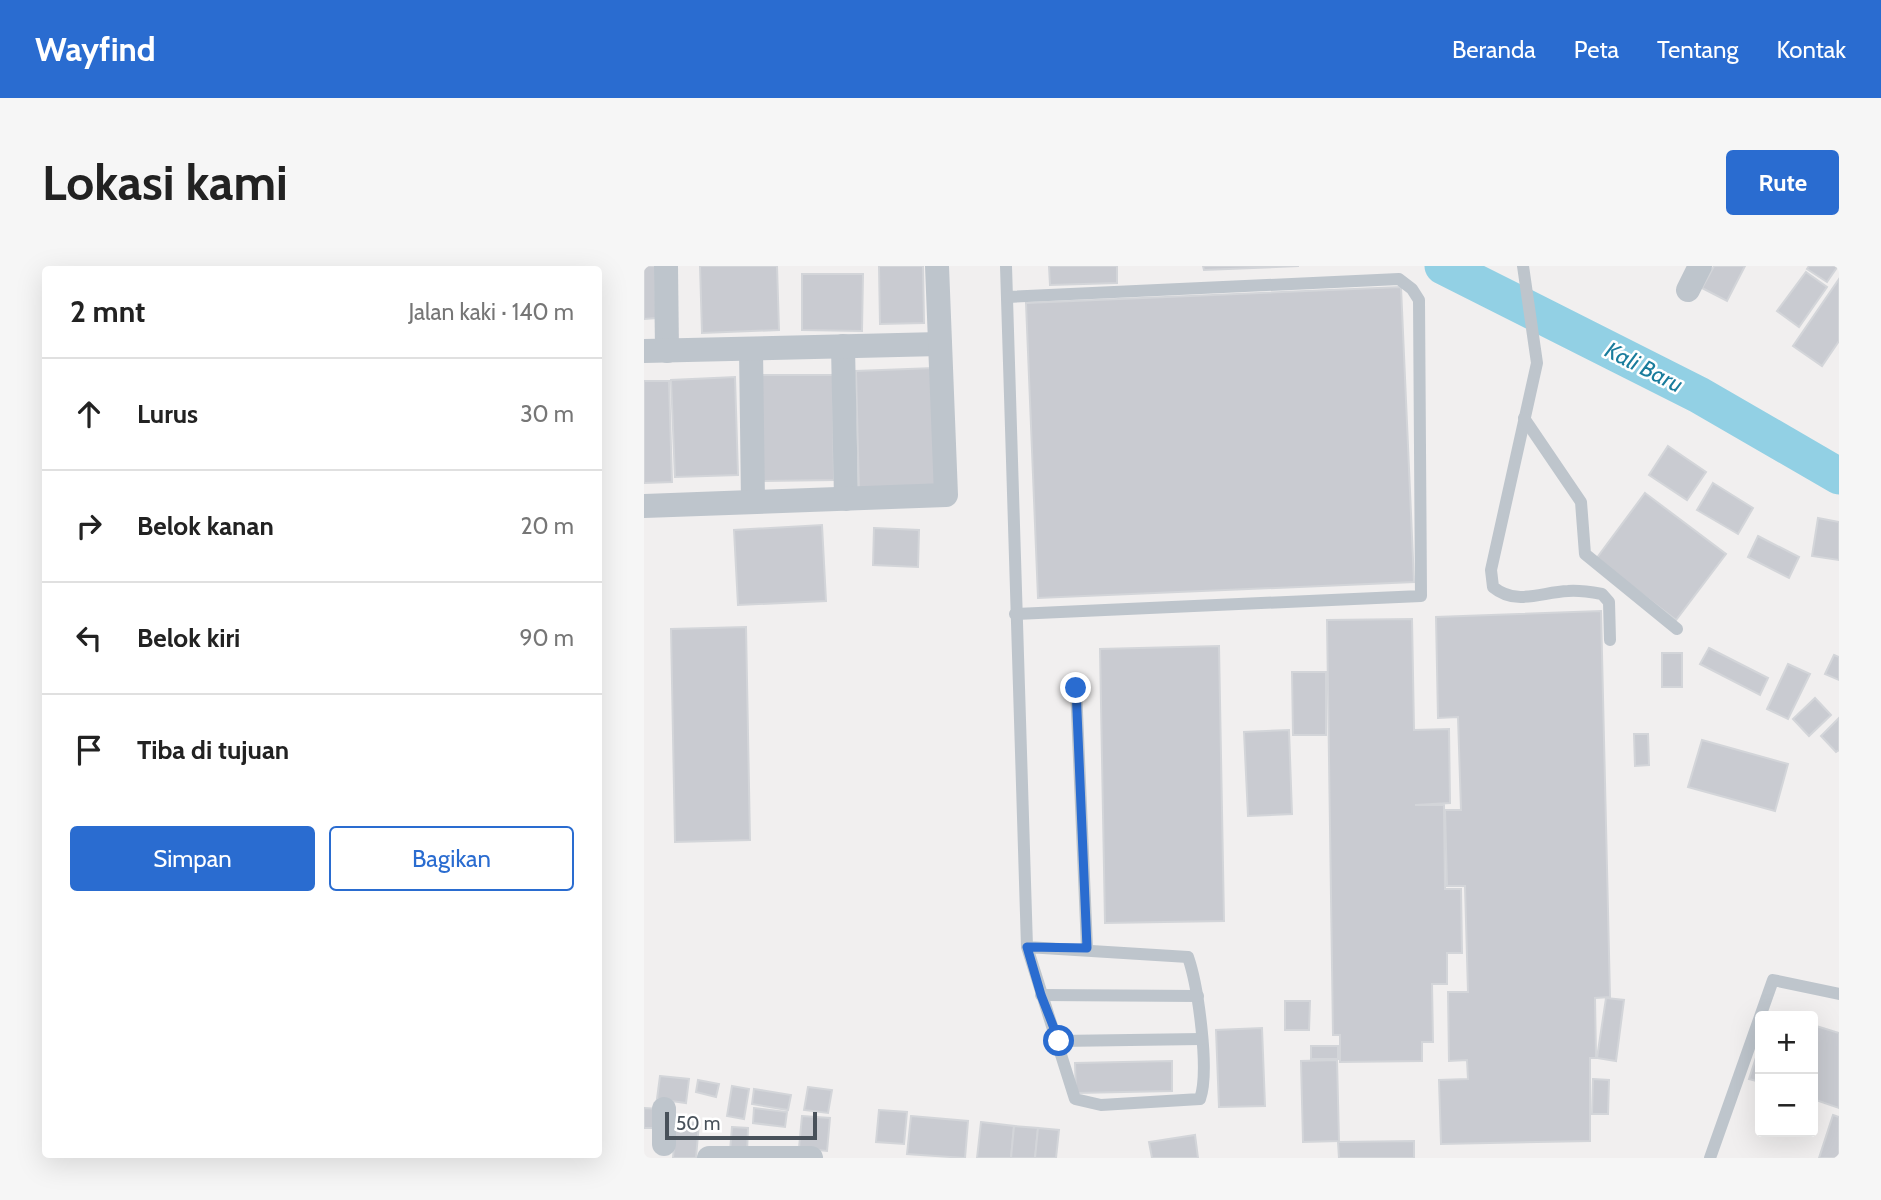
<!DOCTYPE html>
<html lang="id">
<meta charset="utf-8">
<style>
body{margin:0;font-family:Cabin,sans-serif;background:#f6f6f6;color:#222}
.controls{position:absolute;right:21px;bottom:21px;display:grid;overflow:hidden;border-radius:7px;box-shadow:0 7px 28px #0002}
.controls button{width:63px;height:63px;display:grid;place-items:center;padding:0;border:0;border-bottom:2px solid #e0e0e0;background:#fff;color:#222;font:35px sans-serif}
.scale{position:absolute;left:21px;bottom:18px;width:152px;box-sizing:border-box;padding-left:7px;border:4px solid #48515a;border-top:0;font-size:19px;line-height:24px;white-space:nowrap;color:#48515a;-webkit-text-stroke:5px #fff;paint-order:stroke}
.stop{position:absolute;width:21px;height:21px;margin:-16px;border:5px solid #2a6cd0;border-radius:50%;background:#fff}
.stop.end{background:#2a6cd0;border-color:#fff;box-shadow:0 2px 7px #0008}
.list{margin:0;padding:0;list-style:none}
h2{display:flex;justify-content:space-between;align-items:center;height:91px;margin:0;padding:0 28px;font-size:30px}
h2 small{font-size:23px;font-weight:400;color:#767676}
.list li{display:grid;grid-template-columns:46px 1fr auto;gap:21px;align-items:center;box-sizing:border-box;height:112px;padding:0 28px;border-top:2px solid #e0e0e0}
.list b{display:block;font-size:26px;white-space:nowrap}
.list em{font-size:23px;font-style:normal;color:#767676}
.actions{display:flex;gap:14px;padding:21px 28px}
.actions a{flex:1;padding:16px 0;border:2px solid #2a6cd0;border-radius:7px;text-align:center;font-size:24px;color:#2a6cd0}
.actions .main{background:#2a6cd0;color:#fff}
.icon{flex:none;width:38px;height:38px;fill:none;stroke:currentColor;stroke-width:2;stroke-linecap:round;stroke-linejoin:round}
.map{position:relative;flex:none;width:1195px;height:892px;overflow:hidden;border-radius:7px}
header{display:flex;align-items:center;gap:42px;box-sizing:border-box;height:98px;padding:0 35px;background:#2a6cd0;color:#fff}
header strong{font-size:33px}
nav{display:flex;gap:38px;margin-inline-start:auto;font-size:24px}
.intro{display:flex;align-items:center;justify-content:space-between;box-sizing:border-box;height:168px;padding:0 42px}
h1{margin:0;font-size:49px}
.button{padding:18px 32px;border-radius:7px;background:#2a6cd0;color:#fff;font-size:24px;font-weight:700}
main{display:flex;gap:42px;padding:0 42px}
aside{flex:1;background:#fff;border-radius:7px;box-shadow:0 7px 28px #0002}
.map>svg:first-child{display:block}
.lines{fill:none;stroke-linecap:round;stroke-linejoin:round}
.river{stroke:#92d0e4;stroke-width:37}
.building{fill:#c9cbd1;stroke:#d3d5d9;stroke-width:2}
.lane{stroke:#bec5cc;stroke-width:12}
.street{stroke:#bec5cc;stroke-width:24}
.route{stroke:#2a6cd0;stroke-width:9}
.labels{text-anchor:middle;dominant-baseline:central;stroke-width:5;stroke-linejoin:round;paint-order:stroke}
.water-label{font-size:23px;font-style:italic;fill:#197c9c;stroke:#fff}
</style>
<header>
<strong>Wayfind</strong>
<nav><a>Beranda</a><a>Peta</a><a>Tentang</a><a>Kontak</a></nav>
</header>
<div class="intro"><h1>Lokasi kami</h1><a class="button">Rute</a></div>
<main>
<aside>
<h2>2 mnt<small>Jalan kaki · 140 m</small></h2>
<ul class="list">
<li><svg class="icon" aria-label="ahead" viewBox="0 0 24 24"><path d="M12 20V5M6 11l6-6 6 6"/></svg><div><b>Lurus</b></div><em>30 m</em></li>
<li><svg class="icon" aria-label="right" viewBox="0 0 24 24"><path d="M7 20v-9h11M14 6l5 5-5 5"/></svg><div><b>Belok kanan</b></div><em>20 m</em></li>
<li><svg class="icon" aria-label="left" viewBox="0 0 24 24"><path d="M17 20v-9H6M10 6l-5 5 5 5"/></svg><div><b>Belok kiri</b></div><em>90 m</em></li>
<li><svg class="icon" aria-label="arrive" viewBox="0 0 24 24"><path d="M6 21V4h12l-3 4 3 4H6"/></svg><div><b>Tiba di tujuan</b></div></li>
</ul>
<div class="actions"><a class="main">Simpan</a><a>Bagikan</a></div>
</aside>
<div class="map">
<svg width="1195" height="892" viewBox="0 0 1195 892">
<rect width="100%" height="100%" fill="#f1efef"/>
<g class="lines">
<polyline class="river" points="799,0 1055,129 1195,210"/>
</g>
<g class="building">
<polygon points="0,0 11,0 12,52 0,53"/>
<polygon points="56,0 133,0 135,64 58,67"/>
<polygon points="235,0 279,0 280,57 236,58"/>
<polygon points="405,0 473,0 473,17 406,19"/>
<polygon points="559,0 655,0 560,4"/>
<polygon points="1070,0 1101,0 1083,35 1058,22"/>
<polygon points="1165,0 1194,0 1183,16 1163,3"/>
<polygon points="1162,6 1183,21 1155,61 1133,45"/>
<polygon points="158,8 219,8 218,65 158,64"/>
<polygon points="1195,13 1195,75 1178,100 1149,80"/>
<polygon points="757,21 770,316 394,332 382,37"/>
<polygon points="290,102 293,226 215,228 212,105"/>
<polygon points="113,109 189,109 190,214 114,215"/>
<polygon points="91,111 94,209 31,211 27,114"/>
<polygon points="0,115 25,115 28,216 0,217"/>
<polygon points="1024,180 1062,206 1043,234 1005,209"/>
<polygon points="1069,217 1109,242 1094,268 1053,244"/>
<polygon points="1001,227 1082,288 1032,354 952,293"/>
<polygon points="1174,252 1195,256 1195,294 1168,290"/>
<polygon points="178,259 182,335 94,339 90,264"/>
<polygon points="230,262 275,264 274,301 229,299"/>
<polygon points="1114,270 1155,291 1145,312 1104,291"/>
<polygon points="957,345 966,731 951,732 952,792 946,792 946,875 797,878 795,814 824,813 823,794 805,795 804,726 824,726 821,620 803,620 801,544 817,544 814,451 794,452 792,351"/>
<polygon points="768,353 770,464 805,463 806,537 771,539 800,539 801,623 817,623 818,687 803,687 803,718 788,718 789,776 778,776 778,795 696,796 696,769 689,769 683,354"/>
<polygon points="102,361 106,574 31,576 27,363"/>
<polygon points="575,380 580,655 461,657 456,383"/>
<polygon points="1065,382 1124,412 1116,429 1056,398"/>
<rect x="1018" y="387" width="20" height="34"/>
<polygon points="1190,389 1195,391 1195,414 1181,408"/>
<polygon points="1144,398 1166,408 1144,453 1123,443"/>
<polygon points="648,406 682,406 682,469 649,469"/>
<polygon points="1171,432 1187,449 1165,470 1149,453"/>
<polygon points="1195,452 1195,484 1192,486 1177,470"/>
<polygon points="645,464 648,548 604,550 600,466"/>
<polygon points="990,468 1004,468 1005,499 991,500"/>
<polygon points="1058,474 1144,498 1131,545 1044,521"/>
<polygon points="962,732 980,734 972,795 953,792"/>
<polygon points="641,735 666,735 665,764 641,764"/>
<polygon points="1169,759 1195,767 1195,842 1169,833"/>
<polygon points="618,762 621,840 575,841 572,764"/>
<polygon points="1116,779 1116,816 1105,813"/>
<rect x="667" y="780" width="27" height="13"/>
<polygon points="693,794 695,875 659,876 657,795"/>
<polygon points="528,795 528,825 432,827 431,797"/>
<polygon points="16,810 45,813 42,837 13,833"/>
<polygon points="949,813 965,814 964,848 948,848"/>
<polygon points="54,814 75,818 72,831 52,826"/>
<polygon points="88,820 105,823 100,853 83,850"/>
<polygon points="164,821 188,824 184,847 160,844"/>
<polygon points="110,823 147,829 144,844 108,838"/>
<polygon points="0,842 16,843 15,862 0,862"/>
<polygon points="110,842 143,846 141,861 109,857"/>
<polygon points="235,844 263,846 260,878 232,876"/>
<polygon points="1189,849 1195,851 1195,892 1175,892"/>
<polygon points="158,850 186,852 183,885 155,882"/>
<polygon points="267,850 324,855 321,892 263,888"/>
<polygon points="32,856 55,857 52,892 29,892"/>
<polygon points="337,856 370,860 367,892 333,892"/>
<polygon points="370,860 394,862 391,892 367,892"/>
<polygon points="88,861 104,862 103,887 86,885"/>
<polygon points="394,862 415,864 412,892 391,892"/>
<polygon points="551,869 554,892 508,892 505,876"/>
<polygon points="770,875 770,892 695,892 694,876"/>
</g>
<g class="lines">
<g class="lane">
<path d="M362,0L383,681L431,833L457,839L556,833C566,805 554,720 544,691L383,681"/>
<path d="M879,0L893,97L847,304L849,321C872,340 897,326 924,325C935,324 947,326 958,328L965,336L966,374"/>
<polyline points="363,31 755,13 768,23 775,34 777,330 371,348"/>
<polyline points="880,152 937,236 941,288 1033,363"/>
<polyline points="432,422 443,682"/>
<polyline points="397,729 554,730"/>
<polyline points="415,775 557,773"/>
<polyline points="1066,892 1129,714 1195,728"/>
</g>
<g class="street">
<polyline points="22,0 23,85"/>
<polyline points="1044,24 1056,0"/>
<polyline points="199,80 202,233"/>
<polyline points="107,83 109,236"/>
<polyline points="0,85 296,78"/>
<polyline points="0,240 302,229 293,0"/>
<polyline points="20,878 20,843"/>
<polyline points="65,892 167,892"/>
</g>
</g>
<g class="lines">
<polyline class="route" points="415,775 397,729 383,681 443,682 432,422"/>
</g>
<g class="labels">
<g class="water-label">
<text transform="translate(1000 101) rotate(27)">Kali Baru</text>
</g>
</g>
</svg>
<div class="controls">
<button>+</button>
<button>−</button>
</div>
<div class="scale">50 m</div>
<div class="stop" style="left:415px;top:775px"></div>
<div class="stop end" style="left:432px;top:422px"></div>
</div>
</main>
